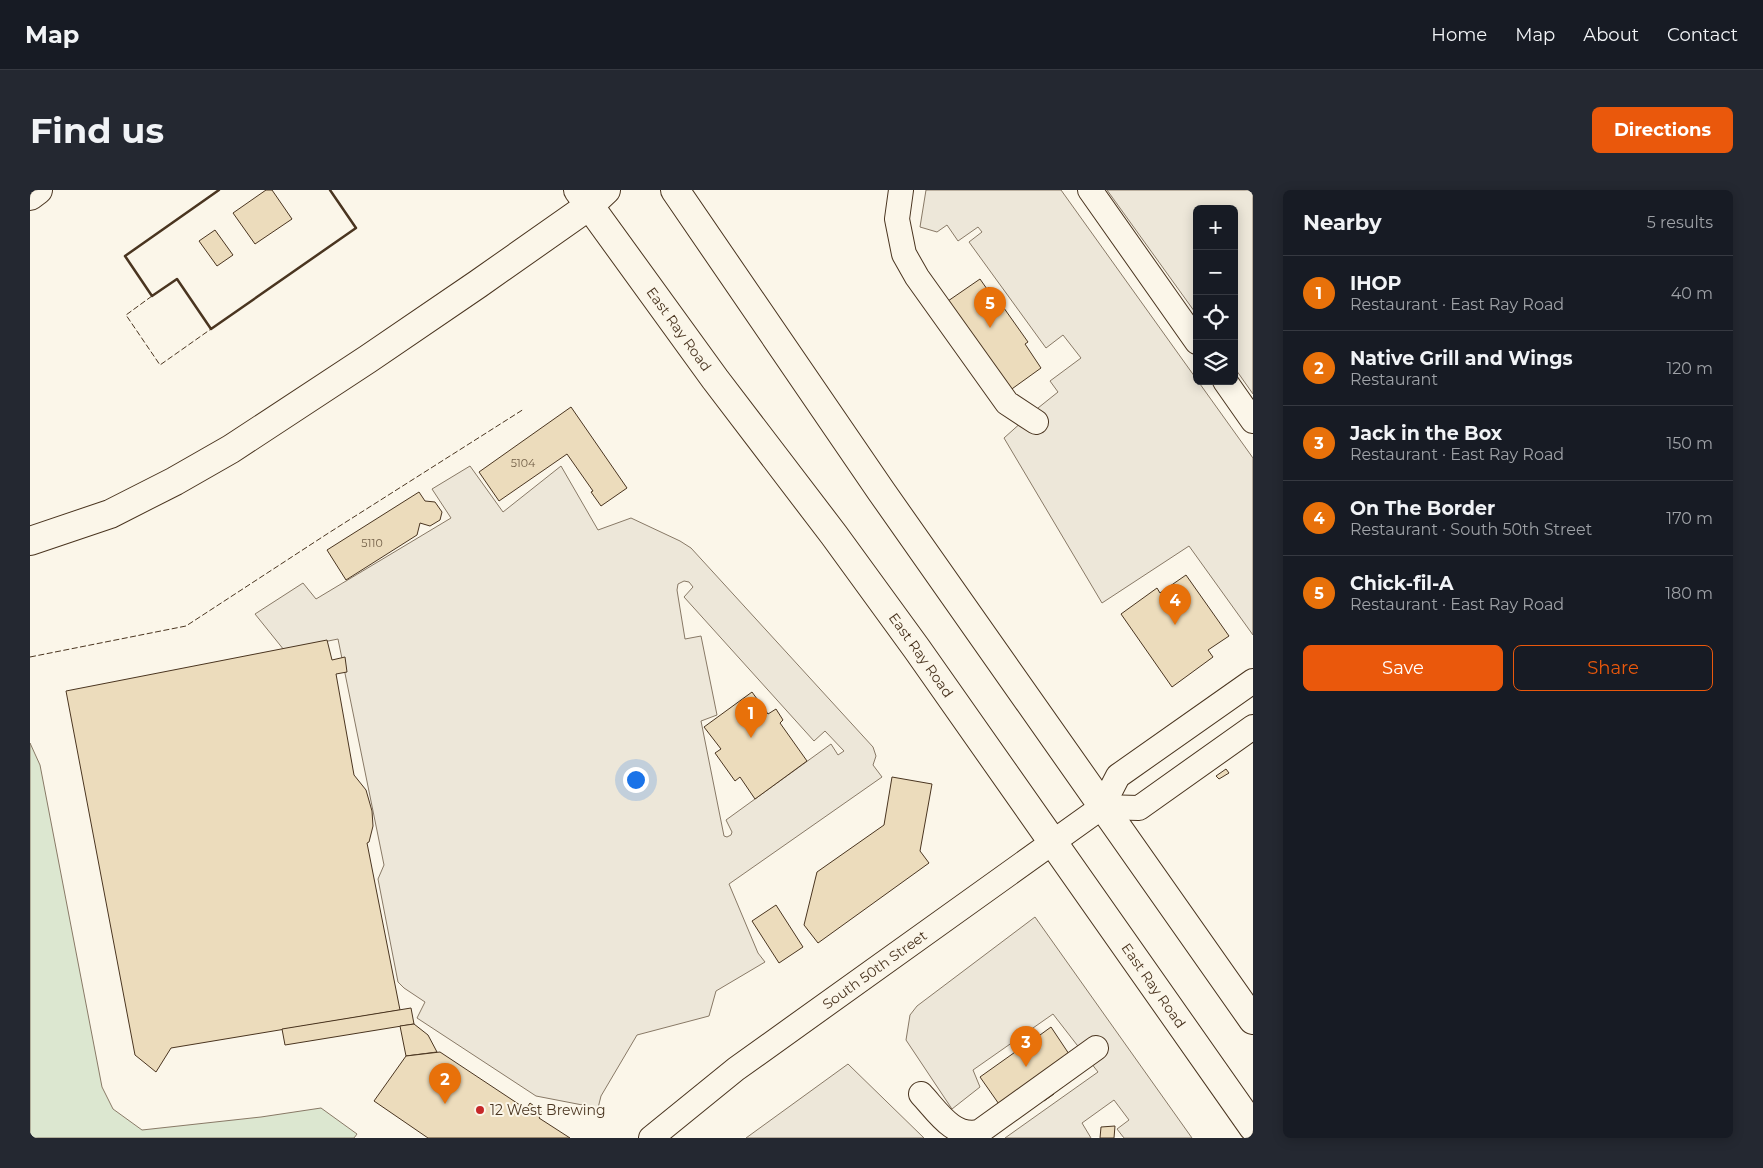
<!DOCTYPE html>
<meta charset="utf-8">
<style>
body{margin:0;font-family:Montserrat,sans-serif;background:#242831;color:#f1f3f6}
.controls{position:absolute;right:15px;top:15px;display:grid;overflow:hidden;border-radius:8px;box-shadow:0 2px 12px #0003}
.controls button{width:45px;height:45px;display:grid;place-items:center;padding:0;border:0;border-bottom:1px solid #363941;background:#171b24;color:#f1f3f6;font:25px sans-serif}
.you{position:absolute;left:605px;top:589px;width:18px;height:18px;margin:-12px;border:4px solid #fff;border-radius:50%;background:#1a73e8;box-shadow:0 0 0 8px #1a73e833}
.badge{display:grid;place-items:center;width:32px;height:32px;border-radius:50%;background:#ea580c;color:#fff;font-size:16px;font-weight:700}
.pin{position:absolute;translate:-50% -41px;filter:drop-shadow(0 1px 2px #0008)}
.pin::after{content:'';position:absolute;top:26px;width:18px;height:15px;background:inherit;clip-path:polygon(0 0,100% 0,50% 100%)}
.list{margin:0;padding:0;list-style:none}
h2{display:flex;justify-content:space-between;align-items:center;height:65px;margin:0;padding:0 20px;font-size:21px}
h2 small{font-size:16px;font-weight:400;color:#9ea1a6}
.list li{display:grid;grid-template-columns:32px 1fr auto;gap:15px;align-items:center;box-sizing:border-box;height:75px;padding:0 20px;border-top:1px solid #363941}
.list b{display:block;font-size:19px;white-space:nowrap}
.list p{margin:0;font-size:16px;white-space:nowrap;color:#9ea1a6}
.list em{font-size:16px;font-style:normal;color:#9ea1a6}
.actions{display:flex;gap:10px;padding:15px 20px}
.actions a{flex:1;padding:11px 0;border:1px solid #ea580c;border-radius:8px;text-align:center;font-size:18px;color:#ea580c}
.actions .main{background:#ea580c;color:#fff}
.icon{flex:none;width:28px;height:28px;fill:none;stroke:currentColor;stroke-width:2;stroke-linecap:round;stroke-linejoin:round}
.map{position:relative;flex:none;width:1223px;height:948px;overflow:hidden;border-radius:8px}
header{display:flex;align-items:center;gap:30px;box-sizing:border-box;height:70px;padding:0 25px;background:#171b24;border-bottom:1px solid #363941}
header strong{font-size:24px}
nav{display:flex;gap:28px;margin-inline-start:auto;font-size:18px}
.intro{display:flex;align-items:center;justify-content:space-between;box-sizing:border-box;height:120px;padding:0 30px}
h1{margin:0;font-size:35px}
.button{padding:12px 22px;border-radius:8px;background:#ea580c;color:#fff;font-size:18px;font-weight:700}
main{display:flex;gap:30px;padding:0 30px}
aside{flex:1;background:#171b24;border-radius:8px;box-shadow:0 2px 12px #0003}
.map>svg:first-child{display:block}
.green{fill:#dce7d0;stroke:#887966}
.parking{fill:#ede7d9;stroke:#887966;fill-rule:evenodd}
.building{fill:#ecdcbc;stroke:#4a3520}
.lines{fill:none;stroke-linecap:round;stroke-linejoin:round}
.minor-casing{stroke:#4a3520;stroke-width:26}
.major-casing{stroke:#4a3520;stroke-width:30}
.highway-casing{stroke:#4a3520;stroke-width:30}
.minor{stroke:#fbf6e9;stroke-width:24}
.major{stroke:#fbf6e9;stroke-width:28}
.highway{stroke:#fbf6e9;stroke-width:28}
.fence{stroke:#4a3520;stroke-width:1;stroke-dasharray:6 2.5;stroke-linecap:butt}
.wall{stroke:#4a3520;stroke-width:2.5}
.poi-dot{fill:#c62828;stroke:#fbf6e9;stroke-width:2}
.labels{text-anchor:middle;dominant-baseline:central;stroke-width:4;stroke-linejoin:round;paint-order:stroke}
.number-label{font-size:11px;fill:#725f47}
.street-label{font-size:14px;fill:#4a3520;stroke:#fbf6e9}
.poi-label{font-size:14px;fill:#4a3520;stroke:#fbf6e9;text-anchor:start}
</style>
<header>
<strong>Map</strong>
<nav><a>Home</a><a>Map</a><a>About</a><a>Contact</a></nav>
</header>
<div class="intro"><h1>Find us</h1><a class="button">Directions</a></div>
<main>
<div class="map">
<svg width="1223" height="948" viewBox="0 0 1223 948">
<rect width="100%" height="100%" fill="#fbf6e9"/>
<polygon class="green" points="0,553 10,575 72,897 83,919 112,940 231,927 291,918 327,944 324,948 0,948"/>
<g class="parking">
<polygon points="896,0 1031,0 1223,268 1223,445 1159,356 1072,413 974,248 1003,222 1028,202 1020,191 1051,168 1033,145 1016,158 939,52 952,42 948,37 928,51 917,35 907,42 890,37"/>
<polygon points="1077,0 1223,0 1223,204 1204,177 1204,19 1167,19 1167,125"/>
<path d="M440,276L473,322L531,276L568,340L601,328L650,351L661,358L843,557L846,566L843,575L852,587L699,694L728,763L735,772L686,801L679,826L607,845L571,906L568,918L506,906L387,828L395,812L374,798L368,792L348,689L354,675L308,449L254,460L225,424L273,393L286,409L421,328L402,299ZM654,391L659,392L663,397L654,407L784,551L795,541L814,561L808,565L801,554L696,630L702,642L701,645L697,647L694,646L671,531L687,525L671,446L655,449L647,400L648,394Z"/>
<polygon points="1005,727 1162,948 1094,948 1087,939 1099,930 1084,910 1052,933 1061,948 975,948 1068,882 1023,824 943,880 950,897 922,919 876,850 880,825 887,816"/>
<polygon points="818,874 894,948 716,948"/>
</g>
<g class="building">
<polygon points="236,0 242,0 262,29 225,54 203,23"/>
<polygon points="185,40 203,65 187,76 169,51"/>
<polygon points="950,89 957,99 959,97 998,152 995,154 1011,178 979,201 918,111"/>
<polygon points="541,217 597,298 571,316 561,302 563,301 537,264 469,311 449,282"/>
<polygon points="389,302 395,311 405,312 412,322 410,330 400,336 390,333 387,345 316,390 297,360"/>
<polygon points="1156,385 1199,446 1178,460 1183,467 1142,497 1091,424 1127,398 1130,403"/>
<polygon points="297,450 302,470 315,467 317,482 306,484 324,585 336,600 342,621 343,636 339,652 337,653 370,820 141,858 126,882 105,865 36,501"/>
<polygon points="722,502 738,524 746,519 753,530 750,533 777,571 725,609 710,587 705,591 685,563 691,559 674,537"/>
<polygon points="1196,579 1199,583 1189,589 1186,586"/>
<polygon points="862,587 902,594 890,661 899,673 788,753 774,735 787,682 854,635"/>
<polygon points="746,715 773,757 749,773 722,731"/>
<polygon points="381,818 384,834 255,855 252,839"/>
<polygon points="384,834 398,845 407,862 376,866 370,836"/>
<polygon points="1021,837 1041,867 1012,887 1024,904 1014,911 1002,894 971,917 950,887 988,860 986,856 996,849 999,853"/>
<polygon points="410,862 496,919 500,913 512,922 509,928 540,948 398,948 344,911 376,866"/>
<polygon points="1085,936 1084,948 1070,948 1071,937"/>
</g>
<g class="lines">
<g class="minor-casing">
<g id="minor">
<polyline points="871,0 867,29 874,64 887,87 977,213 1006,232"/>
<polyline points="1060,0 1167,152"/>
<polyline points="1195,191 1223,231"/>
<polyline points="1072,617 1109,618 1223,537"/>
<path d="M891,904C907,921 923,948 949,942L1066,858"/>
<path id="s1" d="M621,948L706,879L1072,617L1088,586L1223,491"/>
</g>
</g>
<g class="major-casing">
<g id="major">
<path id="s2" d="M548,0L685,189L804,345L887,459L1223,937"/>
<polyline points="645,0 851,301 1223,830"/>
</g>
</g>
<g class="highway-casing">
<g id="highway">
<polyline points="0,6 8,0"/>
<polyline points="0,351 80,324 145,291 201,259 338,169 448,94 559,16 576,0"/>
</g>
</g>
<use href="#minor" class="minor"/>
<use href="#major" class="major"/>
<use href="#highway" class="highway"/>
<g class="fence">
<polyline points="122,106 96,125 130,175 181,139"/>
<polyline points="0,467 156,436 297,344 494,219"/>
</g>
<polyline class="wall" points="189,0 95,66 122,106 147,89 181,139 326,38 300,0"/>
</g>
<circle class="poi-dot" cx="450" cy="920" r="5"/>
<g class="labels">
<g class="number-label">
<text x="493" y="273">5104</text>
<text x="342" y="353">5110</text>
</g>
<g class="street-label">
<text stroke="none"><textPath href="#s2" startOffset="172">East Ray Road</textPath></text>
<text stroke="none"><textPath href="#s2" startOffset="578">East Ray Road</textPath></text>
<text stroke="none"><textPath href="#s1" startOffset="280">South 50th Street</textPath></text>
<text stroke="none"><textPath href="#s2" startOffset="982">East Ray Road</textPath></text>
</g>
<g class="poi-label">
<text x="460" y="920">12 West Brewing</text>
</g>
</g>
</svg>
<div class="controls">
<button>+</button>
<button>−</button>
<button><svg class="icon" aria-label="locate" viewBox="0 0 24 24"><circle cx="12" cy="12" r="6"/><path d="M12 2v4M12 18v4M2 12h4M18 12h4"/></svg></button>
<button><svg class="icon" aria-label="layers" viewBox="0 0 24 24"><path d="M12 4l9 5-9 5-9-5zM3 14l9 5 9-5"/></svg></button>
</div>
<div class="you"></div>
<div class="pin badge" style="left:721px;top:548px;background:#e8710a">1</div>
<div class="pin badge" style="left:415px;top:914px;background:#e8710a">2</div>
<div class="pin badge" style="left:996px;top:877px;background:#e8710a">3</div>
<div class="pin badge" style="left:1145px;top:435px;background:#e8710a">4</div>
<div class="pin badge" style="left:960px;top:138px;background:#e8710a">5</div>
</div>
<aside>
<h2>Nearby<small>5 results</small></h2>
<ul class="list">
<li><span class="badge" style="background:#e8710a">1</span><div><b>IHOP</b><p>Restaurant · East Ray Road</p></div><em>40 m</em></li>
<li><span class="badge" style="background:#e8710a">2</span><div><b>Native Grill and Wings</b><p>Restaurant</p></div><em>120 m</em></li>
<li><span class="badge" style="background:#e8710a">3</span><div><b>Jack in the Box</b><p>Restaurant · East Ray Road</p></div><em>150 m</em></li>
<li><span class="badge" style="background:#e8710a">4</span><div><b>On The Border</b><p>Restaurant · South 50th Street</p></div><em>170 m</em></li>
<li><span class="badge" style="background:#e8710a">5</span><div><b>Chick-fil-A</b><p>Restaurant · East Ray Road</p></div><em>180 m</em></li>
</ul>
<div class="actions"><a class="main">Save</a><a>Share</a></div>
</aside>
</main>
